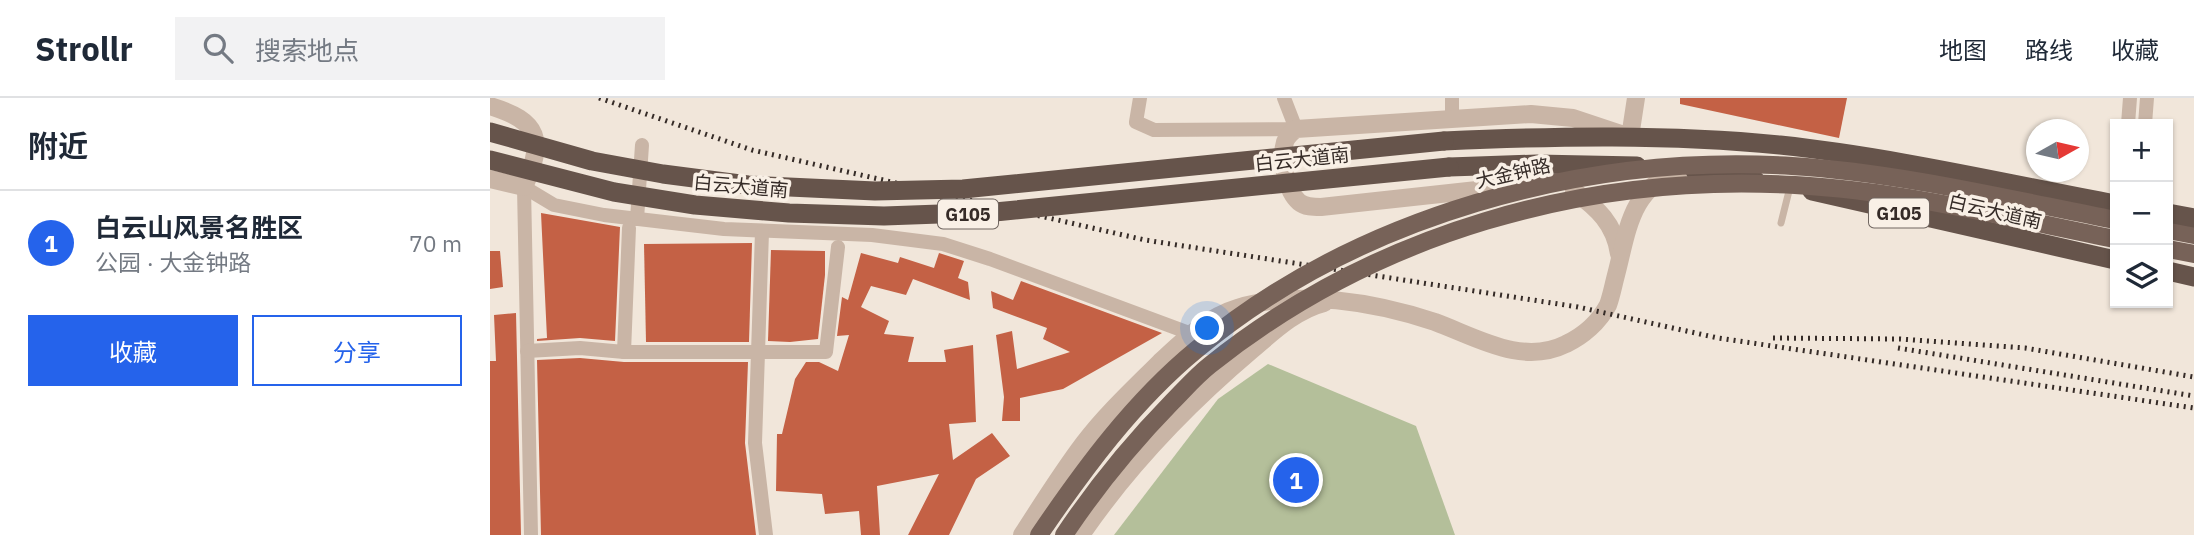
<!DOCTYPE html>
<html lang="zh">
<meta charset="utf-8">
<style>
body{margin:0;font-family:"IBM Plex Sans","Noto Sans SC",sans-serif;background:#f2f2f3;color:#1f2937}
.controls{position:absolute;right:21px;top:21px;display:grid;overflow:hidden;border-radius:0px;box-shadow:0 2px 5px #0004}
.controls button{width:63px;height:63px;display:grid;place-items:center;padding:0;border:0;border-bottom:2px solid #e0e1e3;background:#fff;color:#1f2937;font:35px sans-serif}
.compass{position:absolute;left:1536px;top:21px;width:63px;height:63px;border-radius:50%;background:#fff;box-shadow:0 2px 5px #0004;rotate:82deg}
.you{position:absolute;left:718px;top:231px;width:24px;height:24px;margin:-18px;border:5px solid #fff;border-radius:50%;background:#1a73e8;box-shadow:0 0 0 10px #1a73e833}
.badge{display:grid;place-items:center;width:46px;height:46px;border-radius:50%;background:#2563eb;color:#fff;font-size:23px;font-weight:700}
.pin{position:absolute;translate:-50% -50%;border:4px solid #fff;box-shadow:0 2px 7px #0006}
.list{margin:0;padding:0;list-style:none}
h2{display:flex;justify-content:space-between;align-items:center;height:91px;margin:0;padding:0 28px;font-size:30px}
h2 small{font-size:23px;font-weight:400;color:#747a83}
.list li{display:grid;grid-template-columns:46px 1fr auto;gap:21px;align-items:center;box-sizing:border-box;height:105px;padding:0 28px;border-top:2px solid #e0e1e3}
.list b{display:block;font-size:26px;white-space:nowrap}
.list p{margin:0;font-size:23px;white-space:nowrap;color:#747a83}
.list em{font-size:23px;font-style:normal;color:#747a83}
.actions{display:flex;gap:14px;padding:21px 28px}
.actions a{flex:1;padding:16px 0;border:2px solid #2563eb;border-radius:0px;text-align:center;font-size:24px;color:#2563eb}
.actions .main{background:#2563eb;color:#fff}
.icon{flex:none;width:38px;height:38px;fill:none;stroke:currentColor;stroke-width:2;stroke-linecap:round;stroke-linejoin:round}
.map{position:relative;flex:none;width:1704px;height:437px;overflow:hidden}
header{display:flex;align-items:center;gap:42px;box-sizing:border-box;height:98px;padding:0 35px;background:#fff;border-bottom:2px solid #e0e1e3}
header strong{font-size:33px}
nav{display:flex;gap:38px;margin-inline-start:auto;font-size:24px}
.search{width:490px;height:63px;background:#f2f2f3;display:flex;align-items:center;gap:18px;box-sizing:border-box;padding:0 24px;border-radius:0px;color:#747a83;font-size:26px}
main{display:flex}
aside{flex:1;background:#fff}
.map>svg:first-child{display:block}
.green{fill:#b4bf9a}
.building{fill:#c46145}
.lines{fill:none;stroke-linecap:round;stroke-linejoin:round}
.service{stroke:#c9b5a6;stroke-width:7}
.minor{stroke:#c9b5a6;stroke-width:14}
.tertiary{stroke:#c9b5a6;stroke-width:18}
.primary{stroke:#776258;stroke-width:18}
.trunk{stroke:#66544b;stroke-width:19}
.rail{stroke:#352b27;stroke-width:5;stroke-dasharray:2 5;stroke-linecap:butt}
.primary-bridge{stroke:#776258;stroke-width:18}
.trunk-bridge{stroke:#66544b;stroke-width:19}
.labels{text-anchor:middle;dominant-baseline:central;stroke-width:7;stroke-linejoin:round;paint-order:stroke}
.shield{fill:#f9f0e6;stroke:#706660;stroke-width:2}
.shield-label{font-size:18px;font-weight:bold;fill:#352b27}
.street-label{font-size:19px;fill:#352b27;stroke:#f9f0e6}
</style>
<header>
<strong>Strollr</strong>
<div class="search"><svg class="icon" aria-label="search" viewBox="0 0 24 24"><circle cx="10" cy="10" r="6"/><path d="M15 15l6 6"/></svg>搜索地点</div>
<nav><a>地图</a><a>路线</a><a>收藏</a></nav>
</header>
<main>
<aside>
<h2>附近<small></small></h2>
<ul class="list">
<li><span class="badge">1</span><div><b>白云山风景名胜区</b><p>公园 · 大金钟路</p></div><em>70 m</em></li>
</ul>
<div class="actions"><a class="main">收藏</a><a>分享</a></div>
</aside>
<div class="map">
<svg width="1704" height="437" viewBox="0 0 1704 437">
<rect width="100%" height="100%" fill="#f1e6da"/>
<polygon class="green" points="778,266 926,328 965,437 624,437 728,301"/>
<g class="building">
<polygon points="1190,0 1357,0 1349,40 1190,6"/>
<polygon points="51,115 130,129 125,243 90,240 47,243 47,241 57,240"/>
<polygon points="262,145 259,244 156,244 154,146"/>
<polygon points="281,152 335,153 335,177 328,241 300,244 278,243"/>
<polygon points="0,153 10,153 13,189 0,191"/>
<polygon points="371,155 408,165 410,159 444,170 449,155 474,163 468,180 478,184 480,202 423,181 416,197 381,188 371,209 399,223 394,236 424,239 418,264 456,264 454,252 483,247 486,324 459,326 463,362 502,335 520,358 486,381 459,437 418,437 449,376 387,388 390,437 371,437 369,413 335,416 332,396 286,393 287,336 292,336 305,281 316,264 329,264 348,273 359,237 347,238 352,199 358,202"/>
<polygon points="531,183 672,235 573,291 530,300 530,323 512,323 514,299 506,237 522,233 527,271 580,254 553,241 557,230 503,210 501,193 523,202"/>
<polygon points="26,215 31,437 0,437 0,263 6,263 4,217"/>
<polygon points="90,260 134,264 258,264 255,345 266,437 51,437 47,262"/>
</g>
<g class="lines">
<polyline class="service" points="1291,125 1300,89"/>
<g class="minor">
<polyline points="650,0 646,24 664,32 806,31 794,0"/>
<polyline points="962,0 962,20"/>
<polyline points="1638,26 1640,0"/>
<polyline points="1655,26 1657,0"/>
<polyline points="34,89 64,107 114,117 234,131 382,137 453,146 500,161 702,236"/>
<polyline points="34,89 41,437"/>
<polyline points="147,121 152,47"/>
<polyline points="272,134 265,345 276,437"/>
<polyline points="37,253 90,250 134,254 336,254 348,149"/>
<polyline points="134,254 139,130"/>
</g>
<g class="tertiary">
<path d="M0,8C50,23 55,42 34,89L0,81"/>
<path d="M1033,87L831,109C823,109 815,109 809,104C796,93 790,60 795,44C797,38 801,35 806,31L1041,16L1083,20L1140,39L1146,0"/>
<path d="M1084,93C1107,110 1125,126 1129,156"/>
<path d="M532,437C552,406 572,374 594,345C616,316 644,290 670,264C693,243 717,219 747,210C809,191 885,204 945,224C986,239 1032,268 1076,246C1093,238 1109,224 1118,207C1121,199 1123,189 1125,181C1138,133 1139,90 1192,71"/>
<path d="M591,437C639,367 697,307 762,252C783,234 806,212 834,205"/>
</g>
<g class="primary">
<polyline points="1678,132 1704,137"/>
<polyline points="1678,151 1704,156"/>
</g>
<g class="trunk">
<path d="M954,43C1066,38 1179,36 1290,47C1402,59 1514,85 1625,106"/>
<polyline points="959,69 1047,66 1147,68"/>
<polyline points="1205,73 1265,82"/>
<polyline points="1322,93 1625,162"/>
<polyline points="1678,115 1704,120"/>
<polyline points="1678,173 1704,179"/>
</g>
<g class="rail">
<polyline points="109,0 262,52 655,142 1088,209 1228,240 1704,310"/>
<polyline points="1283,240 1410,241 1535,250 1704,279"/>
<polyline points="1408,250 1704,298"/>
</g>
<g class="primary-bridge">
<path d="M549,437C594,371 643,304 706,252C867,118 1094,55 1302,68C1411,75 1518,101 1625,122"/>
<path d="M574,437C606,389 641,346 682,304C694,292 706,278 720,267C885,135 1095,75 1305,87C1413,93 1520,120 1625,141"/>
</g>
<g class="trunk-bridge">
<polyline points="0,34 102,63 173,76 258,87 385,93 473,91 954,43"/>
<polyline points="0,62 124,94 205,107 299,115 394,118 505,114 959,69"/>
</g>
</g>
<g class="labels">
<g class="shield">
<rect x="1379" y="100.5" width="60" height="29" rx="5"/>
<rect x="448" y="101.5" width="60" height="29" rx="5"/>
</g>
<g class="shield-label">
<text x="1409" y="115">G105</text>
<text x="478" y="116">G105</text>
</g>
<g class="street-label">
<text transform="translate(812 61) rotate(-6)">白云大道南</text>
<text transform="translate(1023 75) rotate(-13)">大金钟路</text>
<text transform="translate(251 88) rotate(5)">白云大道南</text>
<text transform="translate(1505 113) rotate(13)">白云大道南</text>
</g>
</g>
</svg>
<div class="controls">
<button>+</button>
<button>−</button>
<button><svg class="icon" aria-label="layers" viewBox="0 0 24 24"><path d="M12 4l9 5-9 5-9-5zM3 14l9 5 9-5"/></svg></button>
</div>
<svg class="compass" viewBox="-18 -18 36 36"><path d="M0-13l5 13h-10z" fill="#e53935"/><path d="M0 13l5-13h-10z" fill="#747a83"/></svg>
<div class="you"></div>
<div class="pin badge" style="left:806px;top:382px">1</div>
</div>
</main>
